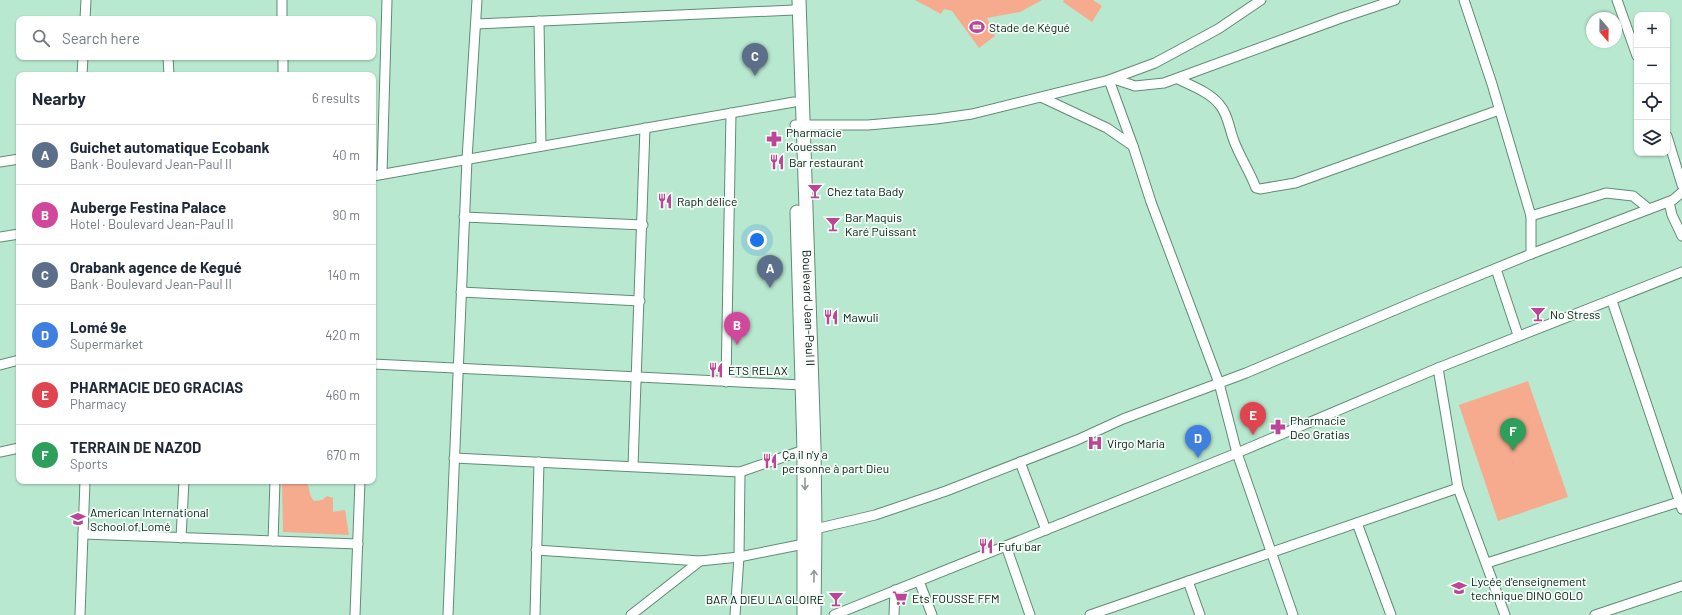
<!DOCTYPE html>
<meta charset="utf-8">
<style>
body{margin:0;font-family:Barlow,sans-serif;background:#f2f2f3;color:#1f2937}
.controls{position:absolute;right:12px;top:12px;display:grid;overflow:hidden;border-radius:8px;box-shadow:0 1px 3px #0004}
.controls button{width:36px;height:36px;display:grid;place-items:center;padding:0;border:0;border-bottom:1px solid #e0e1e3;background:#fff;color:#1f2937;font:20px sans-serif}
.compass{position:absolute;left:1586px;top:12px;width:36px;height:36px;border-radius:50%;background:#fff;box-shadow:0 1px 3px #0004;rotate:160deg}
.you{position:absolute;left:757px;top:240px;width:14px;height:14px;margin:-10px;border:3px solid #fff;border-radius:50%;background:#1a73e8;box-shadow:0 0 0 6px #1a73e833}
.badge{display:grid;place-items:center;width:26px;height:26px;border-radius:50%;background:#7c3aed;color:#fff;font-size:13px;font-weight:700}
.pin{position:absolute;translate:-50% -33px;filter:drop-shadow(0 1px 2px #0008)}
.pin::after{content:'';position:absolute;top:21px;width:14px;height:12px;background:inherit;clip-path:polygon(0 0,100% 0,50% 100%)}
.list{margin:0;padding:0;list-style:none}
h2{display:flex;justify-content:space-between;align-items:center;height:52px;margin:0;padding:0 16px;font-size:17px}
h2 small{font-size:13px;font-weight:400;color:#747a83}
.list li{display:grid;grid-template-columns:26px 1fr auto;gap:12px;align-items:center;box-sizing:border-box;height:60px;padding:0 16px;border-top:1px solid #e0e1e3}
.list b{display:block;font-size:15px;white-space:nowrap}
.list p{margin:0;font-size:13px;white-space:nowrap;color:#747a83}
.list em{font-size:13px;font-style:normal;color:#747a83}
.icon{flex:none;width:22px;height:22px;fill:none;stroke:currentColor;stroke-width:2;stroke-linecap:round;stroke-linejoin:round}
.map{position:relative;flex:none;width:1682px;height:615px;overflow:hidden}
.search{position:absolute;background:#fff;box-shadow:0 1px 3px #0004;left:16px;top:16px;width:360px;height:44px;display:flex;align-items:center;gap:10px;box-sizing:border-box;padding:0 14px;border-radius:8px;color:#747a83;font-size:15px}
.panel{position:absolute;background:#fff;box-shadow:0 1px 3px #0004;left:16px;top:72px;width:360px;height:412px;border-radius:8px}
.map>svg:first-child{display:block}
.green{fill:#f7ab8e}
.lines{fill:none;stroke-linecap:round;stroke-linejoin:round}
.minor-casing{stroke:#5f8c75;stroke-width:11}
.secondary-casing{stroke:#5f8c75;stroke-width:15}
.minor{stroke:#fff;stroke-width:9}
.secondary{stroke:#fff;stroke-width:13}
.oneway{stroke:#8f9894}
.labels{text-anchor:middle;dominant-baseline:central;stroke-width:3.5;stroke-linejoin:round;paint-order:stroke}
.poi-label{font-size:12px;fill:#071911;stroke:#f5fff9;text-anchor:start}
.street-label{font-size:12px;fill:#071911;stroke:#f5fff9}
</style>
<div class="map">
<svg width="1682" height="615" viewBox="0 0 1682 615">
<rect width="100%" height="100%" fill="#b8e8cf"/>
<g class="green">
<polygon points="915,0 1042,0 1020,12 987,18 995,36 979,48 952,11 944,9 941,14"/>
<polygon points="1064,0 1093,0 1102,6 1092,22 1063,2"/>
<polygon points="1528,381 1568,497 1498,521 1459,405"/>
<path d="M282,481L306,482C311,488 308,495 314,501L322,500L327,496L333,498V512L345,510L349,535L283,532Z"/>
</g>
<g class="lines">
<g class="minor-casing">
<g id="minor">
<polyline points="282,0 282,19"/>
<polyline points="1464,0 1492,84 1531,216 1531,254"/>
<polyline points="1617,0 1637,56"/>
<polyline points="85,19 86,0"/>
<polyline points="539,21 541,146"/>
<polyline points="476,24 794,10"/>
<polyline points="168,57 169,75"/>
<polyline points="283,57 283,75"/>
<polyline points="82,75 83,57"/>
<polyline points="1114,79 1135,86 1164,83 1341,18 1395,0"/>
<path d="M1178,79C1192,86 1209,92 1219,104C1228,114 1229,128 1234,141C1240,157 1250,172 1256,188L1260,189L1295,183L1499,110"/>
<polyline points="1109,80 1133,146"/>
<polyline points="1043,98 1107,128 1133,146 1151,202 1219,383 1237,453 1293,615"/>
<polyline points="795,125 868,125 936,119 972,114 1109,80 1155,63 1218,29 1261,0"/>
<polyline points="1667,136 1682,185"/>
<polyline points="0,162 19,159"/>
<polyline points="382,174 387,0"/>
<polyline points="373,176 794,102"/>
<polyline points="1669,202 1672,215 1682,236"/>
<polyline points="1531,216 1606,193 1633,196 1649,209"/>
<polyline points="464,217 643,225"/>
<polyline points="0,237 19,234"/>
<polyline points="1496,269 1518,335"/>
<polyline points="461,292 640,301"/>
<polyline points="1612,301 1682,509"/>
<polyline points="373,364 802,385"/>
<polyline points="0,365 19,360"/>
<polyline points="1438,368 1458,488 1505,615"/>
<polyline points="726,382 731,113"/>
<polyline points="0,452 19,448"/>
<polyline points="454,458 740,472 804,450"/>
<polyline points="1020,462 1046,530"/>
<polyline points="633,466 645,128"/>
<polyline points="1357,523 1391,615"/>
<polyline points="815,529 875,515 946,491 1077,440 1123,419 1246,373 1421,299 1531,254 1673,200 1682,192"/>
<polyline points="83,534 358,544"/>
<polyline points="181,538 184,481"/>
<polyline points="273,541 275,481"/>
<polyline points="1006,546 1030,615"/>
<polyline points="536,550 700,561 739,557 804,544"/>
<polyline points="1487,563 1682,501"/>
<polyline points="919,581 932,615"/>
<polyline points="1188,581 1200,615"/>
<polyline points="80,615 85,481"/>
<polyline points="355,615 360,481"/>
<polyline points="448,615 467,159 477,0"/>
<polyline points="535,615 539,462"/>
<polyline points="631,615 700,561"/>
<polyline points="735,615 739,557 740,472"/>
<polyline points="834,615 1237,453 1438,368 1682,272"/>
<polyline points="894,615 895,590"/>
<polyline points="1090,615 1458,488"/>
<polyline points="1595,615 1682,586"/>
</g>
</g>
<g class="secondary-casing">
<g id="secondary">
<path id="s1" d="M799,0L814,447L815,529L814,615"/>
<polyline points="797,212 804,450 804,615"/>
</g>
</g>
<use href="#minor" class="minor"/>
<use href="#secondary" class="secondary"/>
</g>
<defs><path id="oneway-shaft" d="M-6 0H5M1.5-3L5.5 0L1.5 3" fill="none" stroke-width="1.6" stroke-linecap="round" stroke-linejoin="round"/></defs>
<g class="oneway">
<use href="#oneway-shaft" transform="translate(805 484) rotate(90)"/>
<use href="#oneway-shaft" transform="translate(814 576) rotate(-89)"/>
</g>
<defs>
<g id="stadium-bare" transform="scale(1.2)"><path d="M0-5a6.5 5 0 1 0 0 10a6.5 5 0 1 0 0-10ZM-3.5-1.8h7v3.6h-7Z" fill="#bd4497" stroke="#f5fff9" stroke-width="2.5" paint-order="stroke"/></g>
<g id="pharmacy-bare" transform="scale(1.2)"><path d="M-2-6h4v4h4v4h-4v4h-4v-4h-4v-4h4Z" fill="#bd4497" stroke="#f5fff9" stroke-width="2.5" paint-order="stroke"/></g>
<g id="restaurant-bare" transform="scale(1.2)"><path d="M-5-6h1v4h1v-4h1v4h1v-4h1v5L-1.5 .5V6h-2V.5L-5-1ZM5-6V6H3V1.5H1.5Q1.5-4 5-6Z" fill="#bd4497" stroke="#f5fff9" stroke-width="2.5" paint-order="stroke"/></g>
<g id="bar-bare" transform="scale(1.2)"><path d="M-6-5H6L.8 .8V4.5H3.5V6h-7V4.5H-.8V.8Z" fill="#bd4497" stroke="#f5fff9" stroke-width="2.5" paint-order="stroke"/></g>
<g id="hospital-bare" transform="scale(1.2)"><path d="M-5-5h3v3.5h4V-5h3V5h-3V1.5h-4V5h-3Z" fill="#bd4497" stroke="#f5fff9" stroke-width="2.5" paint-order="stroke"/></g>
<g id="school-bare" transform="scale(1.2)"><path d="M0-5L7-2L0 1L-7-2ZM-4 1L0 2.5L4 1V4Q0 6-4 4Z" fill="#bd4497" stroke="#f5fff9" stroke-width="2.5" paint-order="stroke"/></g>
<g id="supermarket-bare" transform="scale(1.2)"><path d="M-6-5.5h2.5l.6 2H6L4.5 2H-2.5L-4.4-4H-6ZM-1.5 3.2a1.3 1.3 0 1 0 .1 0ZM3 3.2a1.3 1.3 0 1 0 .1 0Z" fill="#bd4497" stroke="#f5fff9" stroke-width="2.5" paint-order="stroke"/></g>
</defs>
<g fill-rule="evenodd">
<use href="#stadium-bare" x="977" y="27"/>
<use href="#pharmacy-bare" x="774" y="139"/>
<use href="#restaurant-bare" x="777" y="162"/>
<use href="#bar-bare" x="815" y="191"/>
<use href="#restaurant-bare" x="665" y="201"/>
<use href="#bar-bare" x="833" y="224"/>
<use href="#bar-bare" x="1538" y="314"/>
<use href="#restaurant-bare" x="831" y="317"/>
<use href="#restaurant-bare" x="716" y="370"/>
<use href="#pharmacy-bare" x="1278" y="427"/>
<use href="#hospital-bare" x="1095" y="443"/>
<use href="#restaurant-bare" x="770" y="461"/>
<use href="#school-bare" x="78" y="519"/>
<use href="#restaurant-bare" x="986" y="546"/>
<use href="#school-bare" x="1459" y="588"/>
<use href="#supermarket-bare" x="900" y="598"/>
<use href="#bar-bare" x="836" y="599"/>
</g>
<g class="labels">
<g class="poi-label">
<text x="989" y="27">Stade de Kégué</text>
<text x="786" y="132">Pharmacie<tspan x="786" dy="14">Kouessan</tspan></text>
<text x="789" y="162">Bar restaurant</text>
<text x="827" y="191">Chez tata Bady</text>
<text x="677" y="201">Raph délice</text>
<text x="845" y="217">Bar Maquis<tspan x="845" dy="14">Karé Puissant</tspan></text>
<text x="1550" y="314">No Stress</text>
<text x="843" y="317">Mawuli</text>
<text x="728" y="370">ETS RELAX</text>
<text x="1290" y="420">Pharmacie<tspan x="1290" dy="14">Deo Gratias</tspan></text>
<text x="1107" y="443">Virgo Maria</text>
<text x="782" y="454">Ça il n'y a<tspan x="782" dy="14">personne à part Dieu</tspan></text>
<text x="90" y="512">American International<tspan x="90" dy="14">School of Lomé</tspan></text>
<text x="998" y="546">Fufu bar</text>
<text x="1471" y="581">Lycée d'enseignement<tspan x="1471" dy="14">technique DINO GOLO</tspan></text>
<text x="912" y="598">Ets FOUSSE FFM</text>
<text x="824" y="599" text-anchor="end">BAR A DIEU LA GLOIRE</text>
</g>
<g class="street-label">
<text stroke="none"><textPath href="#s1" startOffset="308">Boulevard Jean-Paul II</textPath></text>
</g>
</g>
</svg>
<div class="controls">
<button>+</button>
<button>−</button>
<button><svg class="icon" aria-label="locate" viewBox="0 0 24 24"><circle cx="12" cy="12" r="6"/><path d="M12 2v4M12 18v4M2 12h4M18 12h4"/></svg></button>
<button><svg class="icon" aria-label="layers" viewBox="0 0 24 24"><path d="M12 4l9 5-9 5-9-5zM3 14l9 5 9-5"/></svg></button>
</div>
<svg class="compass" viewBox="-18 -18 36 36"><path d="M0-13l5 13h-10z" fill="#e53935"/><path d="M0 13l5-13h-10z" fill="#747a83"/></svg>
<div class="you"></div>
<div class="pin badge" style="left:770px;top:288px;background:#5c6f8a">A</div>
<div class="pin badge" style="left:737px;top:345px;background:#d1479c">B</div>
<div class="pin badge" style="left:755px;top:76px;background:#5c6f8a">C</div>
<div class="pin badge" style="left:1198px;top:458px;background:#3f7fe0">D</div>
<div class="pin badge" style="left:1253px;top:435px;background:#e0444e">E</div>
<div class="pin badge" style="left:1513px;top:451px;background:#2e9e5b">F</div>
<div class="search"><svg class="icon" aria-label="search" viewBox="0 0 24 24"><circle cx="10" cy="10" r="6"/><path d="M15 15l6 6"/></svg>Search here</div>
<section class="panel">
<h2>Nearby<small>6 results</small></h2>
<ul class="list">
<li><span class="badge" style="background:#5c6f8a">A</span><div><b>Guichet automatique Ecobank</b><p>Bank · Boulevard Jean-Paul II</p></div><em>40 m</em></li>
<li><span class="badge" style="background:#d1479c">B</span><div><b>Auberge Festina Palace</b><p>Hotel · Boulevard Jean-Paul II</p></div><em>90 m</em></li>
<li><span class="badge" style="background:#5c6f8a">C</span><div><b>Orabank agence de Kegué</b><p>Bank · Boulevard Jean-Paul II</p></div><em>140 m</em></li>
<li><span class="badge" style="background:#3f7fe0">D</span><div><b>Lomé 9e</b><p>Supermarket</p></div><em>420 m</em></li>
<li><span class="badge" style="background:#e0444e">E</span><div><b>PHARMACIE DEO GRACIAS</b><p>Pharmacy</p></div><em>460 m</em></li>
<li><span class="badge" style="background:#2e9e5b">F</span><div><b>TERRAIN DE NAZOD</b><p>Sports</p></div><em>670 m</em></li>
</ul>
</section>
</div>
